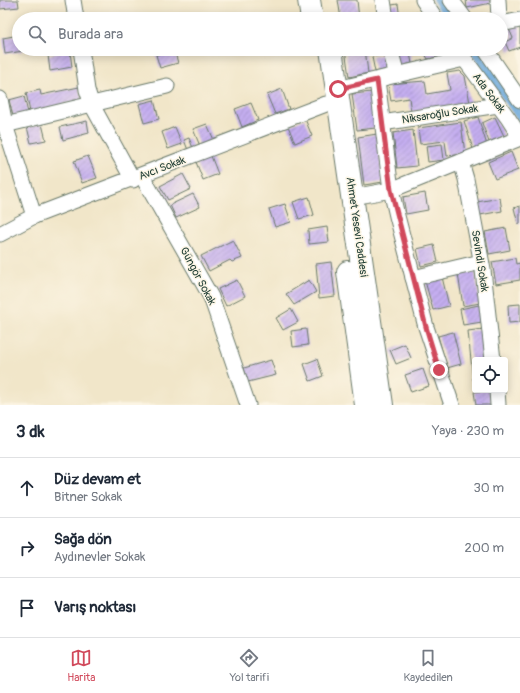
<!DOCTYPE html>
<html lang="tr">
<meta charset="utf-8">
<style>
body{margin:0;font-family:Pangolin,sans-serif;background:#f2f2f3;color:#1f2937}
.controls{position:absolute;right:12px;bottom:12px;display:grid;overflow:hidden;border-radius:4px;box-shadow:0 2px 10px #0003}
.controls button{width:36px;height:36px;display:grid;place-items:center;padding:0;border:0;border-bottom:1px solid #e0e1e3;background:#fff;color:#1f2937;font:20px sans-serif}
.stop{position:absolute;width:12px;height:12px;margin:-9px;border:3px solid #d1495b;border-radius:50%;background:#fff}
.stop.end{background:#d1495b;border-color:#fff;box-shadow:0 1px 4px #0008}
.list{margin:0;padding:0;list-style:none}
h2{display:flex;justify-content:space-between;align-items:center;height:52px;margin:0;padding:0 16px;font-size:17px}
h2 small{font-size:13px;font-weight:400;color:#747a83}
.list li{display:grid;grid-template-columns:26px 1fr auto;gap:12px;align-items:center;box-sizing:border-box;height:60px;padding:0 16px;border-top:1px solid #e0e1e3}
.list b{display:block;font-size:15px;white-space:nowrap}
.list p{margin:0;font-size:13px;white-space:nowrap;color:#747a83}
.list em{font-size:13px;font-style:normal;color:#747a83}
.icon{flex:none;width:22px;height:22px;fill:none;stroke:currentColor;stroke-width:2;stroke-linecap:round;stroke-linejoin:round}
.map{position:relative;flex:none;width:520px;height:405px;overflow:hidden}
.search{position:absolute;background:#fff;box-shadow:0 2px 10px #0003;left:12px;right:12px;top:12px;height:44px;display:flex;align-items:center;gap:10px;box-sizing:border-box;padding:0 14px;border-radius:22px;color:#747a83;font-size:15px}
.sheet{height:232px;background:#fff}
nav{display:flex;justify-content:space-around;align-items:center;box-sizing:border-box;height:56px;border-top:1px solid #e0e1e3;background:#fff;font-size:11px;color:#747a83}
nav a{display:grid;justify-items:center;gap:2px}
nav .on{color:#d1495b}
.map>svg:first-child{display:block}
.lines{fill:none;stroke-linecap:round;stroke-linejoin:round}
.canal{stroke:#6aa8dc;stroke-width:10}
.building{fill:url(#building-hatch)}
.minor-casing{stroke:#687868;stroke-width:17}
.highway-casing{stroke:#687868;stroke-width:24}
.minor{stroke:#fff;stroke-width:15}
.highway{stroke:#fff;stroke-width:22}
.route{stroke:#d1495b;stroke-width:5}
.labels{text-anchor:middle;dominant-baseline:central;stroke-width:3;stroke-linejoin:round;paint-order:stroke}
.street-label{font-size:11px;fill:#1f3d34;stroke:#fcf5e5}
</style>
<div class="map">
<svg width="520" height="405" viewBox="0 0 520 405">
<defs>
<pattern id="building-hatch" width="6" height="6" patternUnits="userSpaceOnUse"><rect width="6" height="6" fill="#c5aef0"/><path d="M-1 1l2-2M0 6l6-6M5 7l2-2" fill="none" stroke="#9f8fc3"/></pattern>
</defs>
<rect width="100%" height="100%" fill="#fcf5e5"/>
<filter id="ink" filterUnits="userSpaceOnUse"><feTurbulence type="fractalNoise" baseFrequency=".025" numOctaves="2"/><feDisplacementMap in="SourceGraphic" scale="8" xChannelSelector="R" yChannelSelector="G"/><feConvolveMatrix kernelMatrix="1 2 1 2 8 2 1 2 1" color-interpolation-filters="sRGB"/></filter>
<filter id="wash" filterUnits="userSpaceOnUse"><feTurbulence type="fractalNoise" baseFrequency=".012" numOctaves="4" result="noise"/><feDisplacementMap in="SourceGraphic" scale="16" xChannelSelector="R" yChannelSelector="G"/><feGaussianBlur stdDeviation="0.9" result="paint"/><feColorMatrix in="noise" values="0 0 0 0 0 0 0 0 0 0 0 0 0 0 0 0 0 1.4 0 .05"/><feComposite in="paint" operator="in"/></filter>
<g filter="url(#wash)">
<rect width="100%" height="100%" fill="#f1e6c9"/>
<g class="lines">
<g class="canal">
<polyline points="438,0 451,19"/>
<polyline points="473,49 520,116"/>
</g>
</g>
<g id="blocks">
<g class="building">
<polygon points="0,0 18,0 19,7 0,9"/>
<polygon points="338,0 357,0 359,19 341,19"/>
<polygon points="466,0 490,0 491,3 467,8"/>
<polygon points="398,4 400,19 388,19 386,6"/>
<polygon points="417,12 421,19 404,19"/>
<polygon points="379,14 380,19 370,19 369,15"/>
<polygon points="520,24 520,47 509,51 505,42 513,38 509,29"/>
<polygon points="19,35 19,49 23,49 23,51 5,54 3,38"/>
<polygon points="174,49 178,63 160,68 156,55"/>
<polygon points="345,49 365,49 368,73 349,77"/>
<polygon points="404,49 409,49 412,63 397,67 393,52"/>
<polygon points="422,49 438,49 442,56 428,59"/>
<polygon points="70,51 72,67 50,71 48,55"/>
<polygon points="388,53 392,68 375,72 372,57"/>
<polygon points="460,71 465,76 470,103 411,112 409,98 391,101 388,84 425,81 427,94 450,90 447,73"/>
<polygon points="79,87 82,100 30,112 26,93 40,90 41,95"/>
<polygon points="282,89 289,109 275,114 267,95"/>
<polygon points="372,92 376,128 357,130 352,94"/>
<polygon points="24,96 28,113 13,116 9,100"/>
<polygon points="154,100 159,119 144,123 139,104"/>
<polygon points="251,103 258,120 242,127 235,109"/>
<polygon points="478,117 487,145 473,149 464,121"/>
<polygon points="495,117 504,136 489,142 482,123"/>
<polygon points="305,119 312,136 295,143 288,126"/>
<polygon points="87,121 89,133 63,140 60,127"/>
<polygon points="461,122 465,154 447,156 445,141 420,144 418,128"/>
<polygon points="42,124 46,140 31,143 27,127"/>
<polygon points="207,124 214,140 200,146 193,129"/>
<polygon points="175,127 182,144 168,149 162,132"/>
<polygon points="413,130 417,166 397,168 393,133"/>
<polygon points="377,134 383,182 364,185 358,137"/>
<polygon points="189,138 193,148 188,150 184,140"/>
<polygon points="442,144 444,160 428,162 426,146"/>
<polygon points="511,152 518,170 495,179 488,162"/>
<polygon points="88,156 97,178 82,183 74,161"/>
<polygon points="211,156 218,174 203,180 196,162"/>
<polygon points="183,174 191,189 168,200 160,186"/>
<polygon points="425,193 428,210 406,214 403,197"/>
<polygon points="193,194 200,207 176,218 170,205"/>
<polygon points="309,197 314,215 299,219 293,202"/>
<polygon points="500,198 502,211 480,215 477,202"/>
<polygon points="285,204 291,222 275,227 269,209"/>
<polygon points="520,206 520,223 518,224 514,208"/>
<polygon points="327,227 329,242 309,244 308,230"/>
<polygon points="506,228 510,250 489,254 485,232"/>
<polygon points="233,240 242,258 232,262 230,260 209,271 201,256"/>
<polygon points="434,245 438,262 421,266 417,249"/>
<polygon points="515,258 516,264 520,263 520,280 496,284 492,262"/>
<polygon points="331,262 335,296 319,298 316,264"/>
<polygon points="475,271 480,303 463,306 458,274"/>
<polygon points="442,277 449,306 433,310 425,281"/>
<polygon points="237,280 245,296 226,306 218,289"/>
<polygon points="309,280 316,292 294,305 286,294"/>
<polygon points="520,304 520,322 509,323 508,305"/>
<polygon points="479,305 482,322 463,325 460,309"/>
<polygon points="291,309 298,322 283,330 276,318"/>
<polygon points="306,329 308,345 293,347 291,331"/>
<polygon points="483,329 487,360 475,360 475,379 473,380 468,331"/>
<polygon points="453,332 461,364 447,368 438,336"/>
<polygon points="405,344 411,358 396,364 390,350"/>
<polygon points="317,359 323,376 310,381 304,364"/>
<polygon points="271,360 276,375 248,382 244,368"/>
<polygon points="423,369 429,386 411,392 405,375"/>
<polygon points="489,390 492,405 476,405 474,392"/>
</g>
</g>
</g>
<g filter="url(#ink)">
<use href="#blocks" fill-opacity="0" stroke="#687868" stroke-width="1"/>
<g class="lines">
<g class="minor-casing">
<g id="minor">
<polyline points="73,0 76,19"/>
<polyline points="383,0 386,19"/>
<polyline points="423,0 436,19"/>
<polyline points="451,0 465,19"/>
<polyline points="498,0 499,19"/>
<polyline points="501,24 520,20"/>
<polyline points="81,49 87,90 92,105 133,180"/>
<polyline points="390,49 397,75"/>
<polyline points="457,49 508,118 520,137"/>
<polyline points="485,49 520,100"/>
<polyline points="377,80 391,190 397,216 426,327 452,405"/>
<polyline points="337,89 464,59"/>
<polyline points="0,99 5,125 34,216"/>
<polyline points="382,123 498,105"/>
<polyline points="5,125 167,86"/>
<polyline points="461,162 466,179 483,270 493,360"/>
<polyline points="142,176 211,297 248,405"/>
<polyline points="353,197 391,190 520,138"/>
<polyline points="0,234 34,216 326,104"/>
<polyline points="413,278 481,262"/>
<polyline points="497,390 498,405"/>
</g>
</g>
<g class="highway-casing">
<g id="highway">
<polyline points="309,0 312,19"/>
<polyline points="331,49 382,405"/>
<polyline points="348,272 366,405"/>
</g>
</g>
<use href="#minor" class="minor"/>
<use href="#highway" class="highway"/>
</g>
</g>
<g class="lines" filter="url(#ink)">
<polyline class="route" points="338,89 377,80 391,190 426,327 439,370"/>
</g>
<g class="labels">
<g class="street-label">
<text transform="translate(489 93) rotate(53)">Ada Sokak</text>
<text transform="translate(440 114) rotate(-9)">Niksaroğlu Sokak</text>
<text transform="translate(162 168) rotate(-21)">Avcı Sokak</text>
<text transform="translate(357 227) rotate(82)">Ahmet Yesevi Caddesi</text>
<text transform="translate(480 261) rotate(81)">Sevindi Sokak</text>
<text transform="translate(198 276) rotate(62)">Güngör Sokak</text>
</g>
</g>
</svg>
<div class="controls">
<button><svg class="icon" aria-label="locate" viewBox="0 0 24 24"><circle cx="12" cy="12" r="6"/><path d="M12 2v4M12 18v4M2 12h4M18 12h4"/></svg></button>
</div>
<div class="stop" style="left:338px;top:89px"></div>
<div class="stop end" style="left:439px;top:370px"></div>
<div class="search"><svg class="icon" aria-label="search" viewBox="0 0 24 24"><circle cx="10" cy="10" r="6"/><path d="M15 15l6 6"/></svg>Burada ara</div>
</div>
<section class="sheet">
<h2>3 dk<small>Yaya · 230 m</small></h2>
<ul class="list">
<li><svg class="icon" aria-label="ahead" viewBox="0 0 24 24"><path d="M12 20V5M6 11l6-6 6 6"/></svg><div><b>Düz devam et</b><p>Bitner Sokak</p></div><em>30 m</em></li>
<li><svg class="icon" aria-label="right" viewBox="0 0 24 24"><path d="M7 20v-9h11M14 6l5 5-5 5"/></svg><div><b>Sağa dön</b><p>Aydınevler Sokak</p></div><em>200 m</em></li>
<li><svg class="icon" aria-label="arrive" viewBox="0 0 24 24"><path d="M6 21V4h12l-3 4 3 4H6"/></svg><div><b>Varış noktası</b></div></li>
</ul>
</section>
<nav>
<a class="on"><svg class="icon" aria-label="map" viewBox="0 0 24 24"><path d="M3 6l6-2 6 2 6-2v14l-6 2-6-2-6 2zM9 4v14M15 6v14"/></svg>Harita</a>
<a><svg class="icon" aria-label="directions" viewBox="0 0 24 24"><path d="M12 3l9 9-9 9-9-9zM9 14v-3h6M13 9l2 2-2 2"/></svg>Yol tarifi</a>
<a><svg class="icon" aria-label="saved" viewBox="0 0 24 24"><path d="M7 4h10v16l-5-4-5 4z"/></svg>Kaydedilen</a>
</nav>
